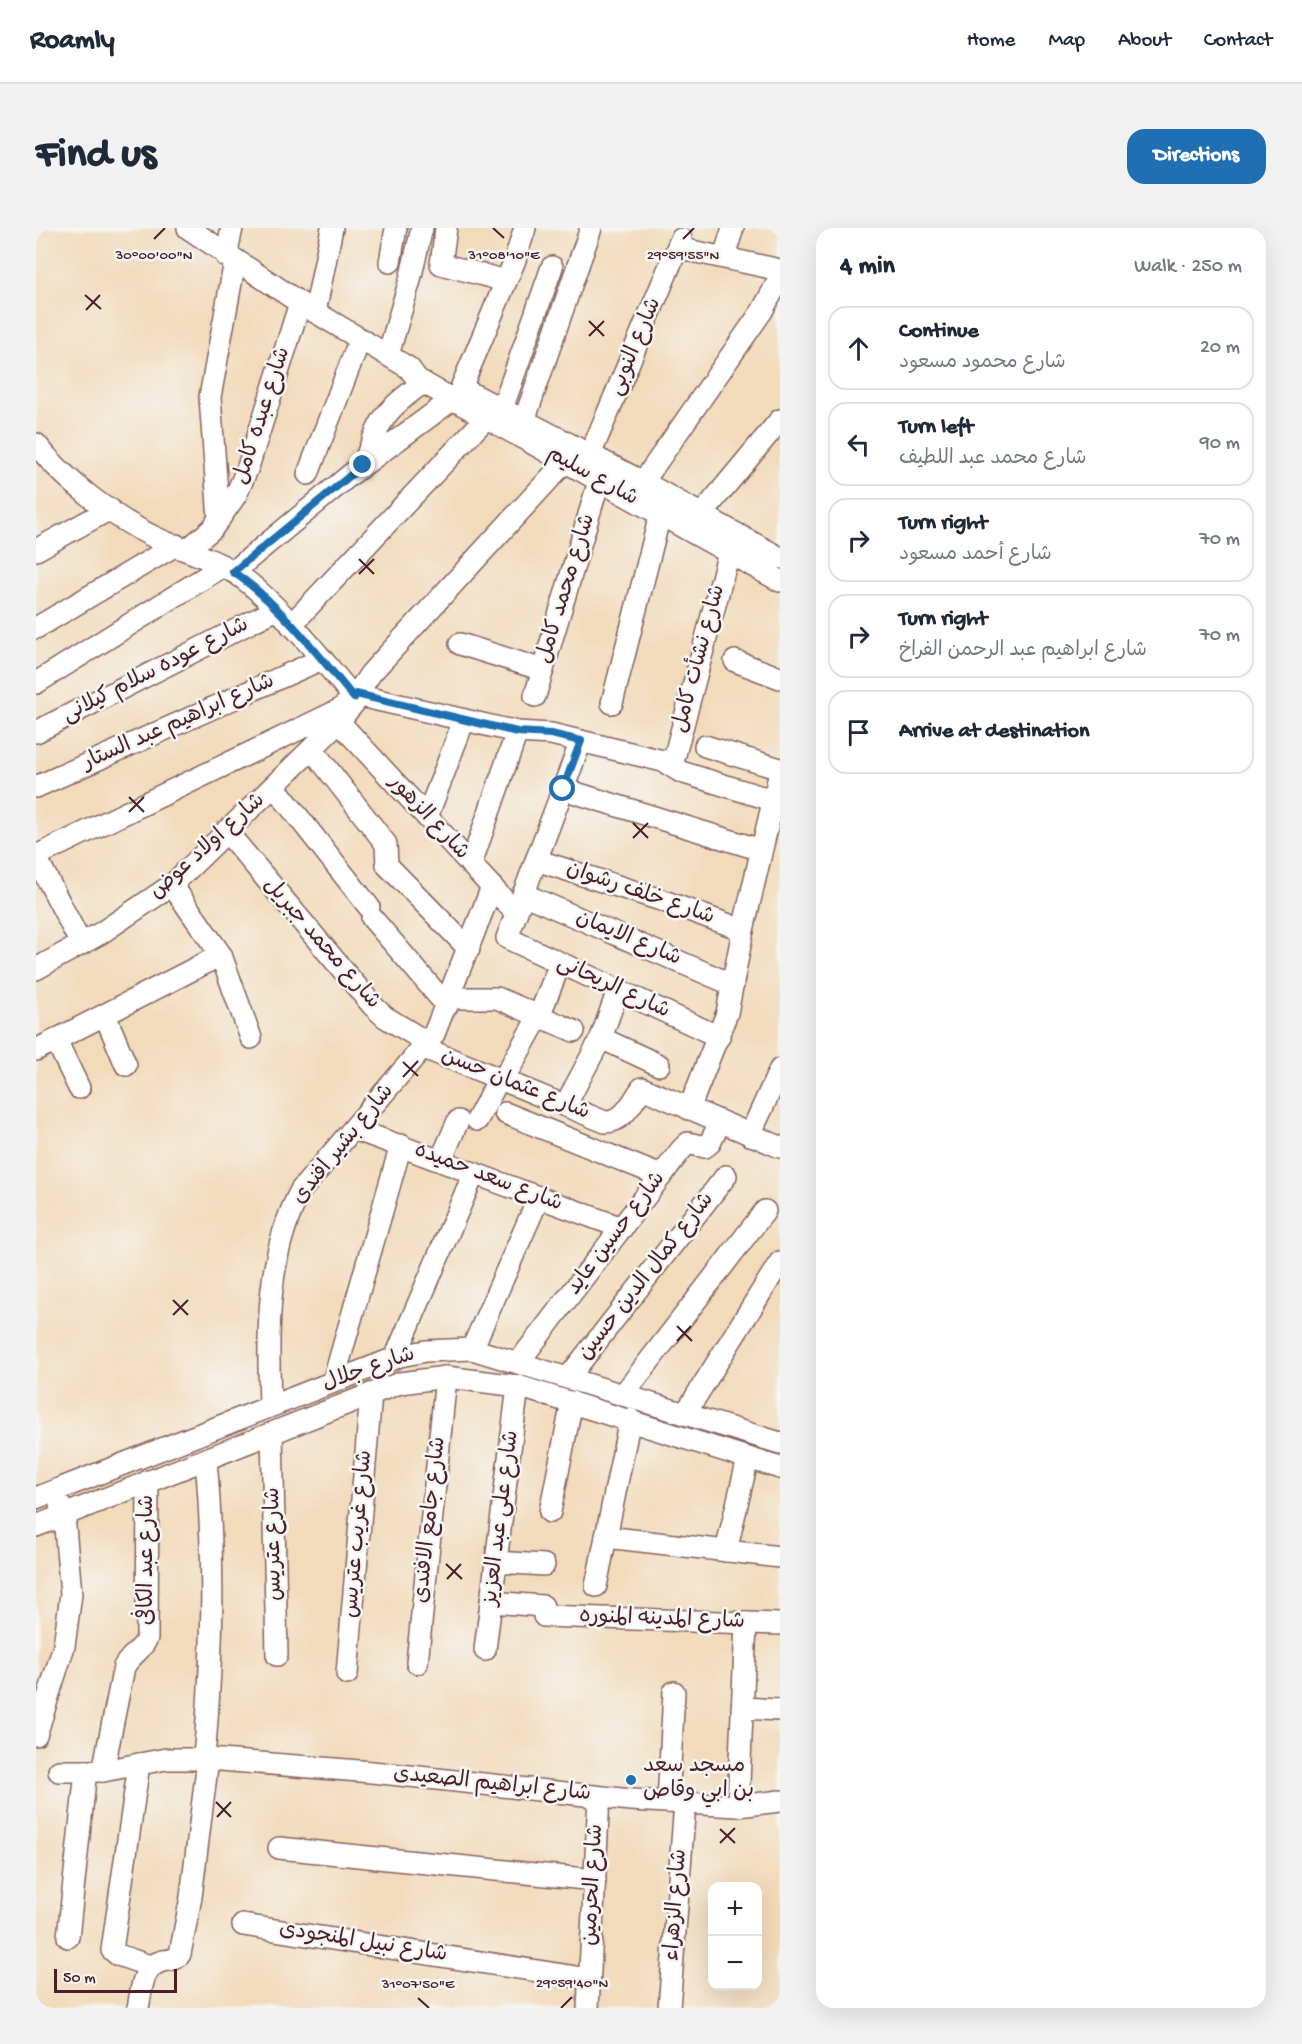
<!DOCTYPE html>
<meta charset="utf-8">
<style>
body{margin:0;font-family:"Gochi Hand","Playpen Sans Arabic",sans-serif;background:#f2f2f3;color:#1f2937}
.controls{position:absolute;right:18px;bottom:18px;display:grid;overflow:hidden;border-radius:12px;box-shadow:0 6px 24px #0002}
.controls button{width:54px;height:54px;display:grid;place-items:center;padding:0;border:0;border-bottom:2px solid #e0e1e3;background:#fff;color:#1f2937;font:30px sans-serif}
.scale{position:absolute;left:18px;bottom:15px;width:123px;box-sizing:border-box;padding-left:6px;border:3px solid #4a1f2b;border-top:0;font-size:16px;line-height:21px;white-space:nowrap;color:#4a1f2b;-webkit-text-stroke:4px #f6f6f2;paint-order:stroke}
.stop{position:absolute;width:18px;height:18px;margin:-14px;border:4px solid #1f6fb2;border-radius:50%;background:#fff}
.stop.end{background:#1f6fb2;border-color:#fff;box-shadow:0 2px 6px #0008}
.list{margin:0;padding:0;list-style:none}
h2{display:flex;justify-content:space-between;align-items:center;height:78px;margin:0;padding:0 24px;font-size:26px}
h2 small{font-size:20px;font-weight:400;color:#747a83}
.list li{display:grid;grid-template-columns:39px 1fr auto;gap:18px;align-items:center;box-sizing:border-box;height:84px;margin:0 12px 12px;padding:0 12px;border:2px solid #e0e1e3;border-radius:18px}
.list b{display:block;font-size:22px;white-space:nowrap}
.list p{margin:0;font-size:20px;white-space:nowrap;color:#747a83}
.list em{font-size:20px;font-style:normal;color:#747a83}
.icon{flex:none;width:33px;height:33px;fill:none;stroke:currentColor;stroke-width:2;stroke-linecap:round;stroke-linejoin:round}
.map{position:relative;flex:none;width:744px;height:1780px;overflow:hidden;border-radius:18px}
header{display:flex;align-items:center;gap:36px;box-sizing:border-box;height:84px;padding:0 30px;background:#fff;border-bottom:2px solid #e0e1e3}
header strong{font-size:28px}
nav{display:flex;gap:33px;margin-inline-start:auto;font-size:21px}
.intro{display:flex;align-items:center;justify-content:space-between;box-sizing:border-box;height:144px;padding:0 36px}
h1{margin:0;font-size:42px}
.button{padding:15px 27px;border-radius:18px;background:#1f6fb2;color:#fff;font-size:21px;font-weight:700}
main{display:flex;gap:36px;padding:0 36px}
aside{flex:1;background:#fff;border-radius:18px;box-shadow:0 6px 24px #0002}
.map>svg:first-child{display:block}
.lines{fill:none;stroke-linecap:round;stroke-linejoin:round}
.minor-casing{stroke:#85615d;stroke-width:24}
.minor{stroke:#fff;stroke-width:21}
.route{stroke:#1f6fb2;stroke-width:8}
.ticks{fill:none;stroke:#4a1f2b;stroke-width:2}
.poi-dot{fill:#1f6fb2;stroke:#f6f6f2;stroke-width:2}
.labels{text-anchor:middle;dominant-baseline:central;stroke-width:5;stroke-linejoin:round;paint-order:stroke}
.street-label{font-size:22px;fill:#4a1f2b;stroke:#f6f6f2}
.poi-label{font-size:22px;fill:#4a1f2b;stroke:#f6f6f2;text-anchor:start}
.ticks-label{font-size:15px;text-anchor:middle;fill:#4a1f2b;stroke:#f6f6f2;stroke-width:5;stroke-linejoin:round;paint-order:stroke}
</style>
<header>
<strong>Roamly</strong>
<nav><a>Home</a><a>Map</a><a>About</a><a>Contact</a></nav>
</header>
<div class="intro"><h1>Find us</h1><a class="button">Directions</a></div>
<main>
<div class="map">
<svg width="744" height="1780" viewBox="0 0 744 1780">
<rect width="100%" height="100%" fill="#f6f6f2"/>
<filter id="ink" filterUnits="userSpaceOnUse"><feTurbulence type="fractalNoise" baseFrequency=".0167" numOctaves="2"/><feDisplacementMap in="SourceGraphic" scale="12" xChannelSelector="R" yChannelSelector="G"/><feConvolveMatrix kernelMatrix="1 2 1 2 8 2 1 2 1" color-interpolation-filters="sRGB"/></filter>
<filter id="wash" filterUnits="userSpaceOnUse"><feTurbulence type="fractalNoise" baseFrequency=".008" numOctaves="4" result="noise"/><feDisplacementMap in="SourceGraphic" scale="24" xChannelSelector="R" yChannelSelector="G"/><feGaussianBlur stdDeviation="1.35" result="paint"/><feColorMatrix in="noise" values="0 0 0 0 0 0 0 0 0 0 0 0 0 0 0 0 0 1.4 0 .05"/><feComposite in="paint" operator="in"/></filter>
<g filter="url(#wash)">
<rect width="100%" height="100%" fill="#f2dbbb"/>
</g>
<g filter="url(#ink)">
<g class="lines">
<g class="minor-casing">
<g id="minor">
<polyline points="152,0 264,75 373,140 381,151 393,158 744,353"/>
<polyline points="410,0 405,36 470,53"/>
<polyline points="691,19 697,0"/>
<polyline points="642,20 744,42"/>
<polyline points="190,28 196,0"/>
<polyline points="354,34 360,0"/>
<polyline points="279,84 296,0"/>
<polyline points="352,127 374,52 386,0"/>
<polyline points="425,160 479,32 489,0"/>
<polyline points="427,161 607,254 744,330"/>
<polyline points="466,181 516,39"/>
<polyline points="488,193 555,0"/>
<path d="M0,216C29,253 77,289 118,309C145,322 172,328 198,344C239,371 286,431 318,470L319,474L297,500L136,657L65,705L0,741"/>
<polyline points="554,227 645,11"/>
<path d="M327,237C345,191 346,184 387,155"/>
<polyline points="272,246 324,111"/>
<polyline points="607,254 726,83 744,50"/>
<polyline points="666,286 744,192"/>
<polyline points="183,292 174,169 199,33"/>
<polyline points="152,321 176,301 200,267 212,239 264,75"/>
<polyline points="0,322 74,281"/>
<polyline points="197,344 314,247 417,171"/>
<polyline points="255,397 450,190"/>
<polyline points="0,400 140,317"/>
<polyline points="424,416 507,442"/>
<polyline points="699,433 744,450"/>
<polyline points="0,455 187,338"/>
<polyline points="320,467 481,504 515,506 627,533 645,544 736,572"/>
<polyline points="499,468 563,253"/>
<polyline points="576,475 624,287"/>
<polyline points="303,494 480,685"/>
<polyline points="0,504 239,382"/>
<polyline points="545,513 471,710 683,809"/>
<polyline points="669,518 744,541"/>
<polyline points="276,521 350,616 351,637 433,721"/>
<polyline points="636,538 693,324"/>
<polyline points="238,558 333,679"/>
<polyline points="0,559 286,431"/>
<polyline points="527,561 725,622"/>
<polyline points="391,589 428,492"/>
<polyline points="190,603 337,778 349,789 392,815"/>
<polyline points="0,628 303,482 318,470 335,445 529,234"/>
<polyline points="0,629 45,716"/>
<polyline points="500,632 625,672 707,702"/>
<polyline points="435,636 481,504"/>
<polyline points="136,657 185,727 215,810"/>
<polyline points="487,666 697,757"/>
<polyline points="336,690 411,778"/>
<polyline points="414,770 461,770 538,803"/>
<polyline points="69,787 90,837"/>
<polyline points="565,810 623,837"/>
<polyline points="20,812 43,860"/>
<path d="M388,820L569,894C587,895 597,873 606,860L744,919"/>
<polyline points="0,822 185,727"/>
<polyline points="467,852 504,786 524,735"/>
<polyline points="529,878 565,810 582,762"/>
<polyline points="653,881 691,785 707,702 744,544"/>
<polyline points="469,885 625,948"/>
<polyline points="441,892 463,851"/>
<polyline points="318,901 586,1000"/>
<polyline points="714,907 744,841"/>
<polyline points="405,932 422,893"/>
<polyline points="436,1121 503,969"/>
<polyline points="359,1130 438,945"/>
<polyline points="482,1135 645,922 652,915 669,919 674,915 684,894"/>
<polyline points="532,1150 690,948"/>
<polyline points="297,1154 365,917"/>
<polyline points="587,1167 729,983"/>
<path d="M234,1178C232,1105 229,1029 265,962L398,806L456,659"/>
<polyline points="649,1186 744,1034"/>
<polyline points="236,1206 241,1427"/>
<polyline points="0,1270 364,1128 390,1123 436,1121 744,1215"/>
<polyline points="514,1284 536,1174"/>
<polyline points="0,1298 335,1166 364,1155 410,1149 482,1158 744,1240"/>
<polyline points="570,1309 744,1329"/>
<polyline points="690,1323 712,1230"/>
<polyline points="460,1334 508,1337"/>
<polyline points="560,1358 594,1191"/>
<polyline points="455,1374 507,1378"/>
<polyline points="508,1388 744,1396"/>
<polyline points="449,1422 482,1158"/>
<polyline points="381,1435 410,1149"/>
<polyline points="311,1446 335,1166"/>
<polyline points="706,1480 744,1482"/>
<polyline points="0,1507 28,1418 35,1366 28,1288 24,1277"/>
<path d="M168,1530C177,1426 179,1335 170,1231"/>
<polyline points="103,1536 76,1722 82,1727 114,1738"/>
<polyline points="23,1543 67,1543 130,1531 172,1531 336,1544 595,1572 702,1578 744,1573"/>
<path d="M67,1543L88,1439C94,1427 106,1423 111,1410L112,1253"/>
<polyline points="632,1574 638,1464"/>
<polyline points="702,1578 710,1395"/>
<polyline points="243,1620 559,1652"/>
<polyline points="207,1697 553,1751"/>
<polyline points="32,1709 50,1543"/>
<path d="M102,1780C106,1761 105,1738 127,1733C134,1732 140,1732 144,1726L155,1669L172,1531"/>
<polyline points="552,1780 563,1569"/>
<polyline points="633,1780 649,1575"/>
</g>
</g>
<use href="#minor" class="minor"/>
</g>
</g>
<g class="lines" filter="url(#ink)">
<path class="route" d="M327,237L197,344C241,373 284,429 318,470L320,466L481,504L515,506L545,513L527,561"/>
</g>
<path class="ticks" d="M457,0L468,10M118,11L129,0M647,11L658,0M49,67L65,81M50,82L64,67M553,93L568,108M553,108L568,93M323,331L338,346M323,346L338,331M93,569L108,584M93,584L108,569M597,595L612,610M597,610L612,595M367,834L382,848M367,849L382,833M137,1072L152,1087M137,1087L152,1072M641,1098L656,1113M641,1113L655,1098M410,1336L426,1351M411,1351L425,1336M180,1574L195,1589M181,1589L195,1574M684,1601L699,1615M684,1615L699,1600M382,1770L393,1780M525,1780L536,1769"/>
<circle class="poi-dot" cx="595" cy="1552" r="6"/>
<g class="labels">
<g class="street-label">
<text transform="translate(600 119) rotate(-67)">شارع النوبى</text>
<text transform="translate(227 188) rotate(-72)">شارع عبده كامل</text>
<text transform="translate(556 249) rotate(29)">شارع سليم</text>
<text transform="translate(531 361) rotate(-73)">شارع محمد كامل</text>
<text transform="translate(664 431) rotate(-75)">شارع نشأت كامل</text>
<text transform="translate(120 443) rotate(-27)">شارع عوده سلام كيلانى</text>
<text transform="translate(143 495) rotate(-24)">شارع ابراهيم عبد الستار</text>
<text transform="translate(392 590) rotate(47)">شارع الزهور</text>
<text transform="translate(172 619) rotate(-42)">شارع اولاد عوض</text>
<text transform="translate(604 666) rotate(19)">شارع خلف رشوان</text>
<text transform="translate(592 711) rotate(23)">شارع الايمان</text>
<text transform="translate(285 716) rotate(49)">شارع محمد جبريل</text>
<text transform="translate(577 760) rotate(25)">شارع الريحانى</text>
<text transform="translate(479 857) rotate(22)">شارع عثمان حسن</text>
<text transform="translate(308 917) rotate(-51)">شارع بشير افندى</text>
<text transform="translate(452 950) rotate(21)">شارع سعد حميده</text>
<text transform="translate(581 1006) rotate(-53)">شارع حسين عايد</text>
<text transform="translate(611 1049) rotate(-52)">شارع كمال الدين حسين</text>
<text transform="translate(333 1142) rotate(-19)">شارع جلال</text>
<text transform="translate(466 1290) rotate(-83)">شارع على عبد العزيز</text>
<text transform="translate(395 1292) rotate(-84)">شارع جامع الافندى</text>
<text transform="translate(323 1306) rotate(-85)">شارع غريب عتريس</text>
<text transform="translate(239 1316) rotate(-91)">شارع عتريس</text>
<text transform="translate(112 1332) rotate(-90)">شارع عبد الكافى</text>
<text transform="translate(626 1392) rotate(2)">شارع المدينه المنوره</text>
<text transform="translate(456 1557) rotate(6)">شارع ابراهيم الصعيدى</text>
<text transform="translate(558 1657) rotate(-87)">شارع الحرمين</text>
<text transform="translate(641 1677) rotate(-86)">شارع الزهراء</text>
<text transform="translate(327 1715) rotate(9)">شارع نبيل المنجودى</text>
</g>
<g class="poi-label">
<text x="607" y="1539">مسجد سعد<tspan x="607" dy="25">بن ابي وقاص</tspan></text>
</g>
</g>
<g class="ticks-label">
<text x="468" y="31">31°08'10"E</text>
<text x="118" y="31">30°00'00"N</text>
<text x="647" y="31">29°59'55"N</text>
<text x="536" y="1759">29°59'40"N</text>
<text x="382" y="1760">31°07'50"E</text>
</g>
</svg>
<div class="controls">
<button>+</button>
<button>−</button>
</div>
<div class="scale">50 m</div>
<div class="stop" style="left:527px;top:561px"></div>
<div class="stop end" style="left:327px;top:237px"></div>
</div>
<aside>
<h2>4 min<small>Walk · 250 m</small></h2>
<ul class="list">
<li><svg class="icon" aria-label="ahead" viewBox="0 0 24 24"><path d="M12 20V5M6 11l6-6 6 6"/></svg><div><b>Continue</b><p>شارع محمود مسعود</p></div><em>20 m</em></li>
<li><svg class="icon" aria-label="left" viewBox="0 0 24 24"><path d="M17 20v-9H6M10 6l-5 5 5 5"/></svg><div><b>Turn left</b><p>شارع محمد عبد اللطيف</p></div><em>90 m</em></li>
<li><svg class="icon" aria-label="right" viewBox="0 0 24 24"><path d="M7 20v-9h11M14 6l5 5-5 5"/></svg><div><b>Turn right</b><p>شارع أحمد مسعود</p></div><em>70 m</em></li>
<li><svg class="icon" aria-label="right" viewBox="0 0 24 24"><path d="M7 20v-9h11M14 6l5 5-5 5"/></svg><div><b>Turn right</b><p>شارع ابراهيم عبد الرحمن الفراخ</p></div><em>70 m</em></li>
<li><svg class="icon" aria-label="arrive" viewBox="0 0 24 24"><path d="M6 21V4h12l-3 4 3 4H6"/></svg><div><b>Arrive at destination</b></div></li>
</ul>
</aside>
</main>
